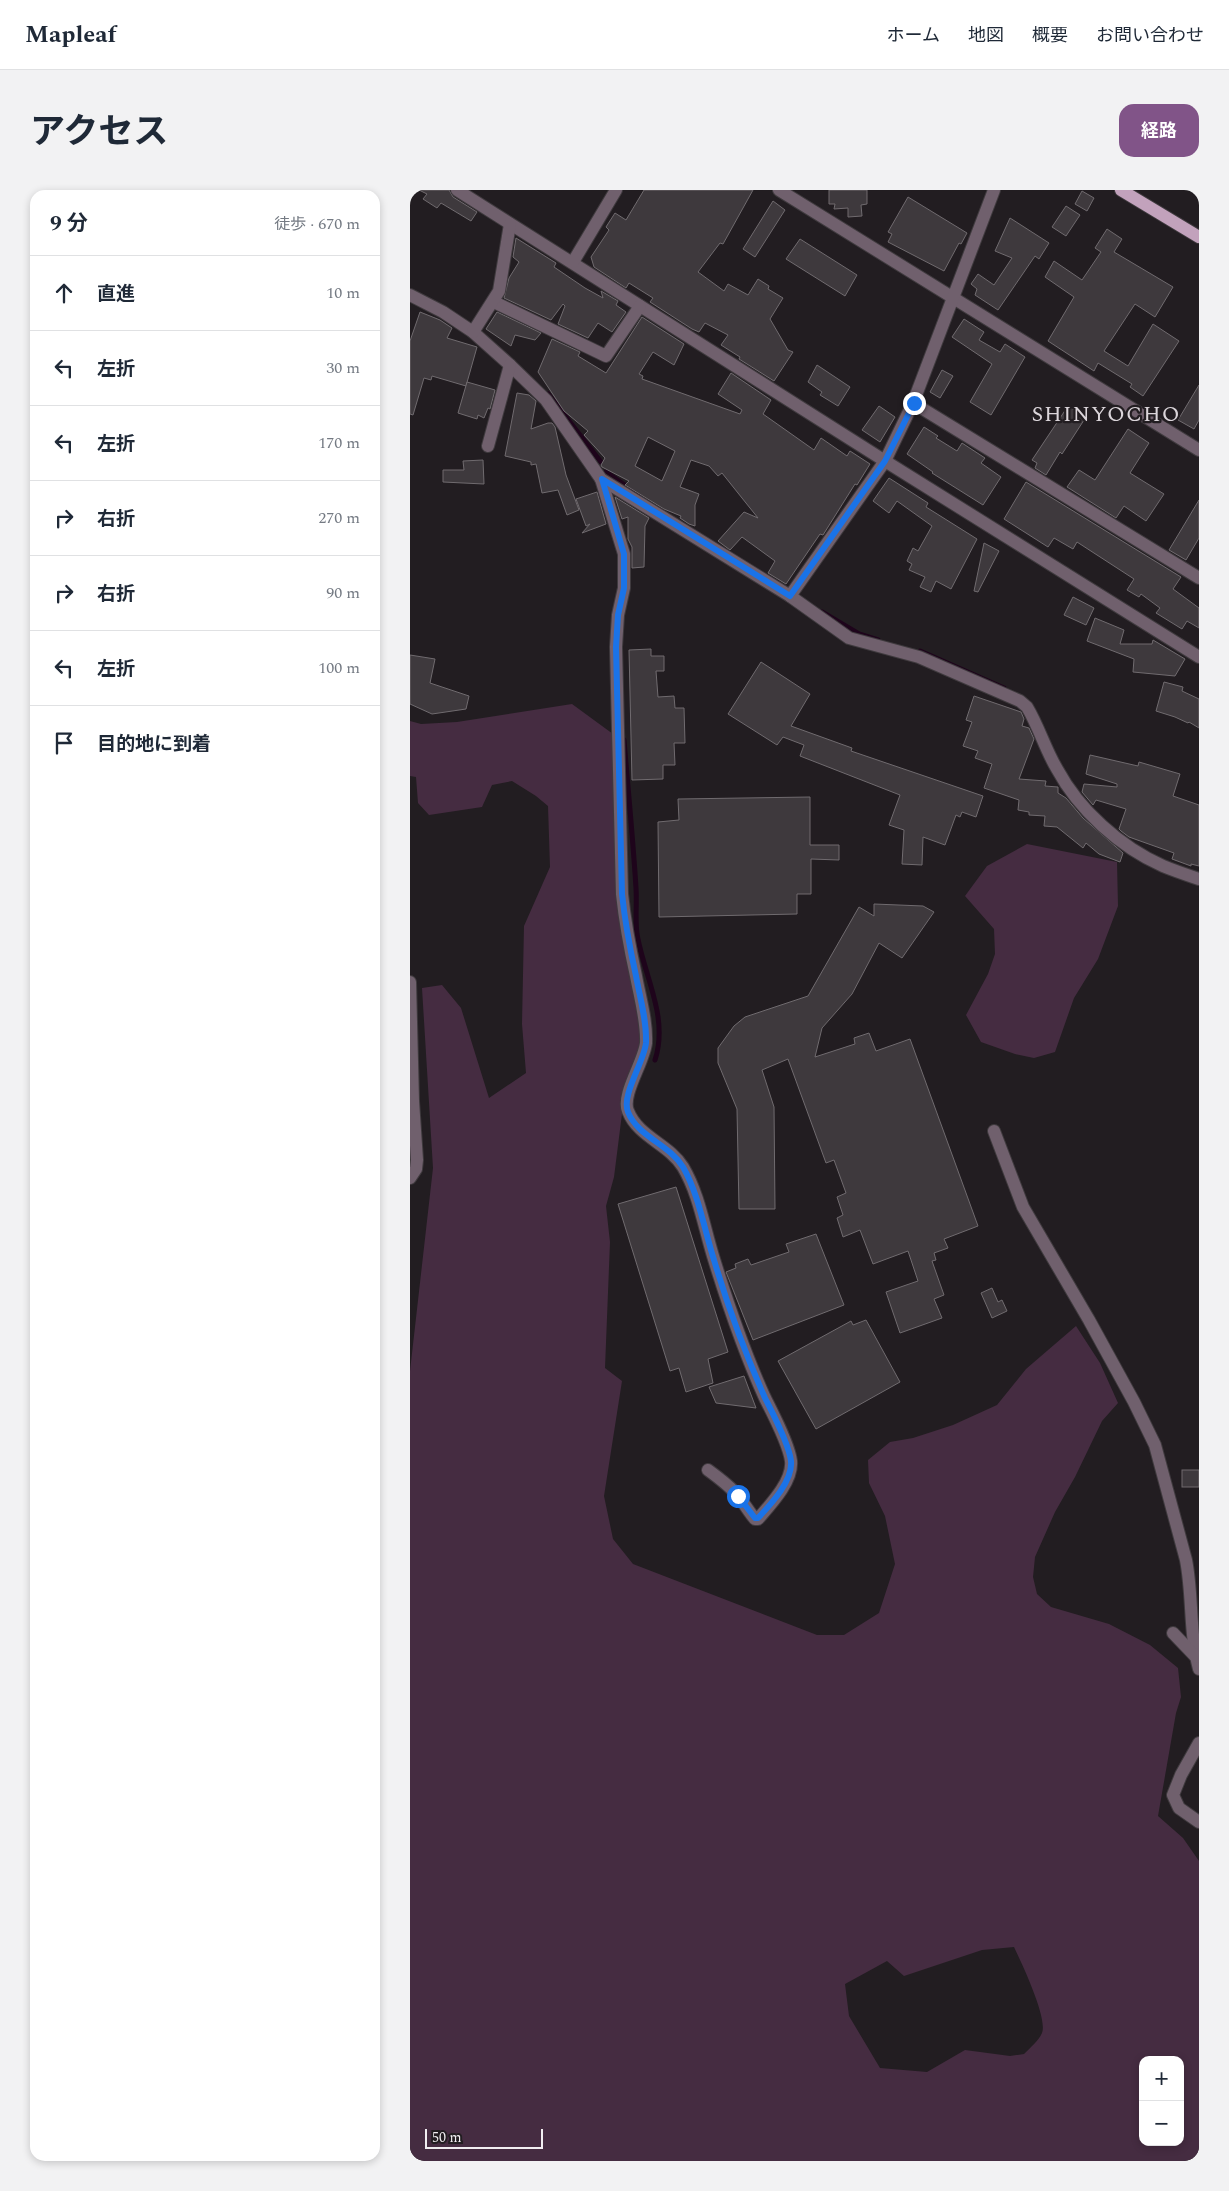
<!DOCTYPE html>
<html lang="ja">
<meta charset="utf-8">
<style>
body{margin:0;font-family:Spectral,"Noto Sans JP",serif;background:#f2f2f3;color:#1f2937}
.controls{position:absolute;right:15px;bottom:15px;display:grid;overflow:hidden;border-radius:10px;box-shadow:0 2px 8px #0003}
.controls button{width:45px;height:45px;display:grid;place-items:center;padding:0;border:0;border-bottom:1px solid #e0e1e3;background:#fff;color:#1f2937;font:25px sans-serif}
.scale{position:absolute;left:15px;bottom:12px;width:118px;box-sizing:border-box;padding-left:5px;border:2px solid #f0edf0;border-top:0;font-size:14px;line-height:18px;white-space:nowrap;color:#f0edf0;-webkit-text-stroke:4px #221d21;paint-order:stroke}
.stop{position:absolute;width:15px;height:15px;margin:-11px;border:4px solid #1a73e8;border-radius:50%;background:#fff}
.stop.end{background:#1a73e8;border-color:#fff;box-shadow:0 1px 5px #0008}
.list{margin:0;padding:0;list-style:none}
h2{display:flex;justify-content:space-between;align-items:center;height:65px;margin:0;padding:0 20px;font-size:21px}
h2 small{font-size:16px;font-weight:400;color:#747a83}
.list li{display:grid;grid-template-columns:32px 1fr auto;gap:15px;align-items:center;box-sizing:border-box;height:75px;padding:0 20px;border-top:1px solid #e0e1e3}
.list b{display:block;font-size:19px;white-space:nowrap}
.list em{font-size:16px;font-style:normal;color:#747a83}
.icon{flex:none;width:28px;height:28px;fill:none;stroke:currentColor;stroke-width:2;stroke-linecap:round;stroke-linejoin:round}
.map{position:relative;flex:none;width:789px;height:1971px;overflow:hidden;border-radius:15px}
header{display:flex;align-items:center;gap:30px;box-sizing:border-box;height:70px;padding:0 25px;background:#fff;border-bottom:1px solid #e0e1e3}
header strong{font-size:24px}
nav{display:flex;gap:28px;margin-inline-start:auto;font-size:18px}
.intro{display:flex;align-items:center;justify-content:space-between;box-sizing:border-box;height:120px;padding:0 30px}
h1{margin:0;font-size:35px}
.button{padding:12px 22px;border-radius:15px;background:#815488;color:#fff;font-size:18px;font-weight:700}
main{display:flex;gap:30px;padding:0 30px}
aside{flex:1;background:#fff;border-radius:15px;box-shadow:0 2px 8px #0003}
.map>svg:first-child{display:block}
.green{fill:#452c41;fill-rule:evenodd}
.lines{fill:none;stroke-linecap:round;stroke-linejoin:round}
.stream{stroke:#1e041b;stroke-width:5}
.building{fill:#3e393d;stroke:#706b6f;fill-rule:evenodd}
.minor-casing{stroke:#3f3a3e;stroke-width:14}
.major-casing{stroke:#3f3a3e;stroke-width:14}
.minor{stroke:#70606d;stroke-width:12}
.major{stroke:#c2a2bc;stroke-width:12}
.route{stroke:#1a73e8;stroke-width:6}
.labels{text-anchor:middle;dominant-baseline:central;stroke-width:4.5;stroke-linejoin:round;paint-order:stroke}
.quarter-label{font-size:22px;letter-spacing:1px;fill:#dbd5da;stroke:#221d21}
</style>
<header>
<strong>Mapleaf</strong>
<nav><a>ホーム</a><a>地図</a><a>概要</a><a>お問い合わせ</a></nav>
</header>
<div class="intro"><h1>アクセス</h1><a class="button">経路</a></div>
<main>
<aside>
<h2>9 分<small>徒歩 · 670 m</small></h2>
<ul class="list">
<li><svg class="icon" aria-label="ahead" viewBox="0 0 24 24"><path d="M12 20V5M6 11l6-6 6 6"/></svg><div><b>直進</b></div><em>10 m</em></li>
<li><svg class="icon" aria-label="left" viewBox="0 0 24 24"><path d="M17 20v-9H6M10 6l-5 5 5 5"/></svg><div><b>左折</b></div><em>30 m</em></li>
<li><svg class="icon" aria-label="left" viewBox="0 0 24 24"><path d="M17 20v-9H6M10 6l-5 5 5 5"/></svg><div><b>左折</b></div><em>170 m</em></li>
<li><svg class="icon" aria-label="right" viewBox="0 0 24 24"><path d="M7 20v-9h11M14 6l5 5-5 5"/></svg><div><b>右折</b></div><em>270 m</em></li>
<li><svg class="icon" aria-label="right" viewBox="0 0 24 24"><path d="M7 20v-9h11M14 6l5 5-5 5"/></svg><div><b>右折</b></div><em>90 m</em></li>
<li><svg class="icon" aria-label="left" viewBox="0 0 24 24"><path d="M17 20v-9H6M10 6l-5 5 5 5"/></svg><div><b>左折</b></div><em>100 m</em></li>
<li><svg class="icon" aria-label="arrive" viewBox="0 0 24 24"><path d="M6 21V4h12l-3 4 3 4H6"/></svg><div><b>目的地に到着</b></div></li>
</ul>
</aside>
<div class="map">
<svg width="789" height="1971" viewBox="0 0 789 1971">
<rect width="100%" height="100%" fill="#221d21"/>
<g class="green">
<path d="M162,514L203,544L232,853L214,908L204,987L196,1016L200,1052L195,1178L212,1191L194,1306L203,1349L223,1374L407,1445H434L469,1423L485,1374L475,1326L459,1293L458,1270L480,1252L503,1248L543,1235L587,1215L616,1179L666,1136L690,1173L708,1213L692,1231L665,1287L645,1322L625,1367L623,1387L627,1404L641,1417L699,1434L740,1455L768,1478L771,1507L766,1523L748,1626L773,1648L789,1671V1971H0V1181L23,978L12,798L32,795L51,818L79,908L116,883L112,834L114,736L140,677L138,616L126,606L102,591L82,595L72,617L19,625L8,613L6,587L0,586V531L11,534L47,532ZM604,1757C611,1772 638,1828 632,1843C629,1850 620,1858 614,1864L600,1866L555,1860L517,1882L470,1878L439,1826L435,1794L477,1771L494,1786L572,1760ZM733,1870H770V1952H733Z"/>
<polygon points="617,654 707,672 708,716 688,769 664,808 645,862 624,868 605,864 571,852 556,825 578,784 585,764 584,739 555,706 577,676"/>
</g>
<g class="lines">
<g class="stream">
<polyline points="138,204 191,272"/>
<polyline points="196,282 229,305"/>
<polyline points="412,422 449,444 468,450"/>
<polyline points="510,461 594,498"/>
<path d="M214,550C218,599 223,649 226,698C227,713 225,729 227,744C234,786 259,827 245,870"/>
</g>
</g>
<g class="building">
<polygon points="9,0 39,0 43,7 67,22 61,31 31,13 27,18 13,9 17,4"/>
<polygon points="234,0 343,0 313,54 310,53 288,82 314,101 318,94 338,105 348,89 359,96 358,99 373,108 360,129 378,160 383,162 364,191 329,169 330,167 311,155 318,145 295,133 289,142 282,139 240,112 243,108 219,93 216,98 184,77 181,67 199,40 196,37 205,23 216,30"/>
<polygon points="419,0 457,0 457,14 451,15 452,26 438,27 438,18 424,19 425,14 419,14"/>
<polygon points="672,1 684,8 677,21 665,14"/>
<polygon points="498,7 557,43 551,54 549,53 534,81 478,52 482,44 478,42"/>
<polygon points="363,11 375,20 345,67 333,59"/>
<polygon points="656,16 670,25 656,46 642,37"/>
<polygon points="600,28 639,53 629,69 625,66 588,120 565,105 567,99 561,94 568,84 584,95 602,68 585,61"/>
<polygon points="697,39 712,49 704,62 763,97 745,127 725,114 694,161 718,176 743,134 769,151 733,206 720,197 722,194 688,173 684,181 638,151 664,107 635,87 644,71 672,90 691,62 685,58"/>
<polygon points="106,48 146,73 144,77 175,98 193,108 191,101 208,111 206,115 216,122 202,142 188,133 178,148 148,134 155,116 153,114 141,130 94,108 99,88 109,72 103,67"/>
<polygon points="390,49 447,85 435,106 376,69"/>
<polygon points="10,122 30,130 42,138 37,148 67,157 56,196 22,186 21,190 14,188 3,225 0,224 0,151"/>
<polygon points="87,122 131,143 125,150 105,145 101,156 76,139"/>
<path d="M232,127L274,154L264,175L243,162L229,184L233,186L232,189L330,224L332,220L308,204L321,183L361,210L353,224L404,260L411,248L437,266L440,261L460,274L447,295L445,294L413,345L410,344L376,394L358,383L365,371L332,347L320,360L308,351L334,322L348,328L312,283L308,286L299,276L281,270L270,297L289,304L285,315V336L279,334L270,328L271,326L254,319L215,295L219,291L192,277L191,275L195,268L174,245L178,241L154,221L128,182L142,149L170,162L168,166L196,183ZM238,247L265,261L252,291L225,276Z"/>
<polygon points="554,129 574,142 569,150 590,162 595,154 615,167 581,225 560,212 582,174 542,147"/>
<polygon points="407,175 440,197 428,216 410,205 412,202 398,192"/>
<polygon points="532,180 543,186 530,208 520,202"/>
<polygon points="57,192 85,200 80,219 78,218 74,228 68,225 67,229 48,223"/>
<polygon points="789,195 789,230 784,239 768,230"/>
<polygon points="107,203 119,205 126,211 121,239 138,233 142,233 145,237 156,285 169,320 157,325 148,300 132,303 126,274 121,275 121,272 95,266"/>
<polygon points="469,216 485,227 470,252 452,240"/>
<polygon points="658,216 676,227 652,264 650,262 636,285 625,278 627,273 622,270"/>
<polygon points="514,237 528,246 526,248 547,261 552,253 575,268 571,273 591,287 573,315 522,283 523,282 497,264"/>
<polygon points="718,239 739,253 720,283 754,304 736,331 714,316 706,328 657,297 669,280 685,290"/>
<polygon points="73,270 74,294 33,292 33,280 54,280 53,271"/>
<polygon points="479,288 518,313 516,317 567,349 541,399 526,391 521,402 510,397 515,387 499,380 502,374 497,371 503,358 508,361 522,336 487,311 479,323 463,311"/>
<polygon points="616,292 771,387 763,399 789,418 789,438 777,431 772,439 746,423 750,418 731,404 729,407 717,400 724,389 667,352 663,359 644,348 638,357 594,329"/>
<polygon points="187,302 196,334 172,343 180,334 176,336 166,309"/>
<polygon points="205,307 239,328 235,336 234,377 222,378 222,357 218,349 218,327 212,329"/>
<polygon points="789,310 789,348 776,370 759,360"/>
<polygon points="574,353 589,361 568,402 564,401"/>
<polygon points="663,407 684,418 676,435 654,425"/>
<polygon points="685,428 714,440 710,454 742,454 743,450 775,469 765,486 723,482 724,469 677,451"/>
<polygon points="241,459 241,466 254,466 254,481 246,481 248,507 264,506 265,518 274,518 275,553 264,553 265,575 253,575 253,589 222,590 219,460"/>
<polygon points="0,465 25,469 20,493 59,506 56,519 22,524 0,514"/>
<polygon points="351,472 400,504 381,536 442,558 441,561 573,606 566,627 552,622 550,627 546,625 535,655 513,647 512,675 492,674 494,640 479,635 490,605 390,566 394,555 373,547 367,555 318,524"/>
<polygon points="754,492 773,497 772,501 789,509 789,538 779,532 778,533 765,527 746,521"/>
<polygon points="564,506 611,522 614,529 612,536 619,538 624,549 609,589 636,591 635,596 648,597 648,603 656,608 673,628 713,663 710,672 689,664 676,653 673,658 647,637 634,636 635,626 619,625 619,622 608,620 609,610 574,598 582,574 565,568 568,561 553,556 562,532 556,530"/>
<polygon points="680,565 728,576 729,572 770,584 763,606 789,615 789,676 781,674 781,676 762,669 764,663 719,647 711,641 709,639 716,619 686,610 683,615 672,602 674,594 707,597 707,594 676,584"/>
<polygon points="400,607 400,655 429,655 429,670 401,669 401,704 387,704 387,724 249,727 248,632 269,630 268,609"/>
<polygon points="464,714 513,716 524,722 492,768 469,753 442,804 412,838 405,867 445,854 444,848 459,843 466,861 500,849 568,1036 534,1049 538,1058 524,1063 526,1070 522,1071 534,1105 524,1109 532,1128 490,1143 476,1102 508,1091 498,1061 463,1074 450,1040 433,1047 427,1028 433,1025 427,1007 436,1003 424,970 416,973 378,869 352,880 364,917 365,1019 329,1019 327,919 308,873 308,858 324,836 335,827 398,806 449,717 464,726"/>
<polygon points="266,997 318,1162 298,1169 303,1193 276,1202 269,1178 260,1181 208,1014"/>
<polygon points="406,1044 434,1115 343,1150 316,1082 326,1078 325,1074 338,1069 341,1075 379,1062 376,1054"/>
<polygon points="582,1098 588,1112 592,1110 597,1121 582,1128 571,1103"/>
<polygon points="456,1130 490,1192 406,1239 368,1171 441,1131 443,1135"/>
<polygon points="334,1186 346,1218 306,1213 299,1197"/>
<rect x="772" y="1280" width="17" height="17"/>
</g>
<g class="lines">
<g class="minor-casing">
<g id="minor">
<polyline points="47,0 475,271 789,467"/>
<polyline points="369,0 789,260"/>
<polyline points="163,72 206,0"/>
<path d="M0,105L33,122L63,142L100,175L136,210L191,289L380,406L439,448L509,467L610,511L617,517C629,537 635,559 647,579C669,620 710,657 753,676C765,681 777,685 789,689"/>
<polyline points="84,112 196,166 230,116"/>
<polyline points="63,142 89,101 100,34"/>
<polyline points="503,213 789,388"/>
<polyline points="78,256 100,175"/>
<path d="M191,289L214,364V398L208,425L206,457L212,704C215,732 220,759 226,786C230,808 237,831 236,853C234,872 211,905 218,921C228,947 259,954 273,977C289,1004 294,1037 303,1066C318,1115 334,1162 355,1208C363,1224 379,1254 381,1271C383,1291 361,1314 348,1329H345C339,1322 334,1313 328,1306C320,1296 309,1288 298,1280"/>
<polyline points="380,406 475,271 503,213 584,0"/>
<polyline points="0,792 3,911 7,970 6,979 0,988"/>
<path d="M584,941L613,1017L679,1130L724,1212L745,1255L776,1370C783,1406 779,1442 789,1479"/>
<polyline points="763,1443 786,1467"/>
<polyline points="789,1553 771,1585 763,1605 769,1618 789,1632"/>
</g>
</g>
<g class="major-casing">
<polyline id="major" points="711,0 789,47"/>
</g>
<use href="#minor" class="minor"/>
<use href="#major" class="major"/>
</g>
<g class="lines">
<path class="route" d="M328,1306L345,1328H348C361,1314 383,1291 381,1271C379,1254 363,1224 355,1208C335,1163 318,1117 304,1070C294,1039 289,1005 273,977C259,954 228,947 218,922C211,905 234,872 236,853C237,831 230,808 226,786C220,759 215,732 212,704L206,457L208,425L214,398V364L192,289L380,406L475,271L504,213"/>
</g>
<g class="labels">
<g class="quarter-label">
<text x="696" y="224">SHINYOCHO</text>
</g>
</g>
</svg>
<div class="controls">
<button>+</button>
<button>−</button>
</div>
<div class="scale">50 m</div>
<div class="stop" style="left:328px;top:1306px"></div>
<div class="stop end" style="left:504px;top:213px"></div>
</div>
</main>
